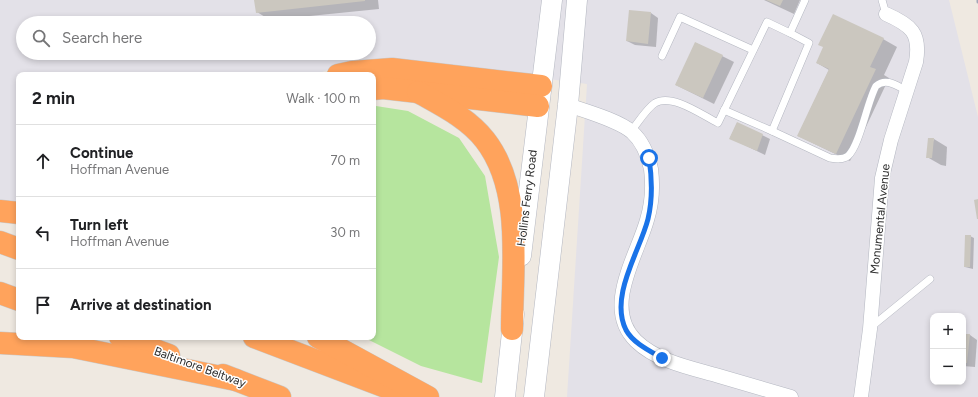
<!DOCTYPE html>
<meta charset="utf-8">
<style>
body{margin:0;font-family:Figtree,sans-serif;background:#f6f6f6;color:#202124}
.controls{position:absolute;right:12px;bottom:12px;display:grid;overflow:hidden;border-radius:8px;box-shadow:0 2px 6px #0003}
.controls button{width:36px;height:36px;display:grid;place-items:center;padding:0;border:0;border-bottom:1px solid #e0e0e0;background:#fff;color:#202124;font:20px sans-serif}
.stop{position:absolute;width:12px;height:12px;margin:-9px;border:3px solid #1a73e8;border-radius:50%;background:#fff}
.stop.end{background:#1a73e8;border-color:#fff;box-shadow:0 1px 4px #0008}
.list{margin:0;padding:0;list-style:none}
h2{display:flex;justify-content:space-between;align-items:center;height:52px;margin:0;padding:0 16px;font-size:17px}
h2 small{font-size:13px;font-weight:400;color:#757577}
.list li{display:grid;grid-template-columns:26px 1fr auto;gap:12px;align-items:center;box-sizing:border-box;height:72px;padding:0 16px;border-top:1px solid #e0e0e0}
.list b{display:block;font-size:15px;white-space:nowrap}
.list p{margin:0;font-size:13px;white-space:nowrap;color:#757577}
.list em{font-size:13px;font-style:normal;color:#757577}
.icon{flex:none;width:22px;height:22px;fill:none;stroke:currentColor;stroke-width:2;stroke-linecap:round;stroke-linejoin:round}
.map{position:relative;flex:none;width:978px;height:397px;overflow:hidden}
.search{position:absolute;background:#fff;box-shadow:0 2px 6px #0003;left:16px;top:16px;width:360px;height:44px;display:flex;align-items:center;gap:10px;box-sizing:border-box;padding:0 14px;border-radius:22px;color:#757577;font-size:15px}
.panel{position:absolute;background:#fff;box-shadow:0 2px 6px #0003;left:16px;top:72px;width:360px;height:268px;border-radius:8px}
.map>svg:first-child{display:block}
.industrial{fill:#e3e1e8;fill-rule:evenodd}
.green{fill:#b6e59e}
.shadow{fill:#0003}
.building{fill:#cbc7bf}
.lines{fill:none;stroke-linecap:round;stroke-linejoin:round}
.lane-casing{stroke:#b4b7c1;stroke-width:8}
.street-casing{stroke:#b4b7c1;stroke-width:15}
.secondary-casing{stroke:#b4b7c1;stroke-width:21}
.highway-casing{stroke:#c9c9c9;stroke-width:23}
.lane{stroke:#fff;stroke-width:7}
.street{stroke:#fff;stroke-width:14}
.secondary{stroke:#fff;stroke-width:20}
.highway{stroke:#ffa35c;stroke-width:22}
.rail{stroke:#a3a6b8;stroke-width:3}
.route{stroke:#1a73e8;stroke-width:5}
.labels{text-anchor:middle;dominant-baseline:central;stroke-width:3;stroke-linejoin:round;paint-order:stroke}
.street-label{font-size:12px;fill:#2e2e2e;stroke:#fff}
</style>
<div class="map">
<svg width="978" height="397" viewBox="0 0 978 397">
<rect width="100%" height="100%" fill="#efe9e1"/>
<path class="industrial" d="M0,0H949L978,117V397H567L587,84L424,63L338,66L314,75H19V206L0,204ZM23,23H369V53H23ZM933,316H963V382H933Z"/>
<polygon class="green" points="376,106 408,111 459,138 485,176 499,257 482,383 421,366 363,337 373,337 373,107"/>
<g class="shadow">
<polygon points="255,0 378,0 379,9 270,20 257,12"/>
<polygon points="764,0 800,0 794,14"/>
<polygon points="651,13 658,18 656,47 635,45 627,41"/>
<polygon points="883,39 897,47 884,75 889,78 850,161 798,136 829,70 817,63"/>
<polygon points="696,43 734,62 714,104 676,85"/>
<polygon points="737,123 770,139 765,155 730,138"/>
<polygon points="934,139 947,147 946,166 941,165 927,157"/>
<polygon points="970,236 974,238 973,269 965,267"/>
<polygon points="963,335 970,335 977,340 975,367 963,366"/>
</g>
<g class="building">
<polygon points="254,0 365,0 365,1 256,13"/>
<polygon points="766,0 783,0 780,6"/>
<polygon points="629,10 651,12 648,44 626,41"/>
<polygon points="833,14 884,38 870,67 876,69 836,154 797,136 829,69 816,63 823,47 818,45"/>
<polygon points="695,42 723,55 703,98 675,85"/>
<polygon points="737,122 763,134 757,151 729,139"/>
<polygon points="928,138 934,138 932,158 926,158"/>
<polygon points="978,199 978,219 977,219 974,200"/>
<polygon points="965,235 971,235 970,267 964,267"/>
<polygon points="963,334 970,334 967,363 963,363"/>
</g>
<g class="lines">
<g class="lane-casing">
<g id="lane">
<polyline points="882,0 886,14"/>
<polyline points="662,56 680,17 753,50"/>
<polyline points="724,110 772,131 809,43 790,33"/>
<path d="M631,131C638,123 646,109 655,103C672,93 702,115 718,123L767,22L790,33L805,0"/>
<path d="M772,131L830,158C836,159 843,160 848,156C860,145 867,102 876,86C886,77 897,86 907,91"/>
<polyline points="871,327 930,279"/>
</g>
</g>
<g class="street-casing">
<g id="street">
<path d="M568,105C585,111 618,120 632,132C643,142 648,155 651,169C653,185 652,204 647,220C637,256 602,308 636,341C658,362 691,368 719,376C743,383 767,390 791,397"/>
<path d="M861,397L870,329L882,178L891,140L916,62C921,33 911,25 886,14"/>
</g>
</g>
<g class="secondary-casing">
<g id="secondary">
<polyline points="521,256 552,0"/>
<polyline points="505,397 514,314"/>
<polyline points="534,397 568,105 577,0"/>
</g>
</g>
<g class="highway-casing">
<g id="highway">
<polyline points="338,75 352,72 392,69 541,86"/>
<polyline points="373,89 383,88 418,92 538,106"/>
<path d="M418,92C441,105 468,118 485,140C524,190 512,269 512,329"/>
<polyline points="0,211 19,213"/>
<polyline points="0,242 19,249"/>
<polyline points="0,293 19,300"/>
<polyline points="120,337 169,355"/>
<polyline points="254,337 412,397"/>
<polyline points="318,337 428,397"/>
<polyline points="0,343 73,347 236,380"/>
<polyline points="223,375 280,397"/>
</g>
</g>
<use href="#lane" class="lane"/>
<use href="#street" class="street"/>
<use href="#secondary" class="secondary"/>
<use href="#highway" class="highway"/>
<polyline class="rail" points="978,0 978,2"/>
</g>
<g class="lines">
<path class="route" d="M649,158C652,178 653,198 648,219C640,251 609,296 626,330C633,343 650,351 662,358"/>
</g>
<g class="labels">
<g class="street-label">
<text transform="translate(527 198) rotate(-83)">Hollins Ferry Road</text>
<text transform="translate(880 219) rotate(-84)">Monumental Avenue</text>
<text transform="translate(200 367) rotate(20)">Baltimore Beltway</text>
</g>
</g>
</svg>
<div class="controls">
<button>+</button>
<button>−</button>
</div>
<div class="stop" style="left:649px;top:158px"></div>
<div class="stop end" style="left:662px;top:358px"></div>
<div class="search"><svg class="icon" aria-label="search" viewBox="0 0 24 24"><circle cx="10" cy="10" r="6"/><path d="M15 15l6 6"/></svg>Search here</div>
<section class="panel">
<h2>2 min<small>Walk · 100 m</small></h2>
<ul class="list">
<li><svg class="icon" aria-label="ahead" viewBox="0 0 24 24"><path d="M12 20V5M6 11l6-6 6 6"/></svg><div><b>Continue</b><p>Hoffman Avenue</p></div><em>70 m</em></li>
<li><svg class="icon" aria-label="left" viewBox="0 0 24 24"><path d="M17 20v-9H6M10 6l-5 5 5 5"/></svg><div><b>Turn left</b><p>Hoffman Avenue</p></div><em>30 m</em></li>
<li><svg class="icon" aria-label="arrive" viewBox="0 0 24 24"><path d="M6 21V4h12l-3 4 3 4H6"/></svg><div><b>Arrive at destination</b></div></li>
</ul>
</section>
</div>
